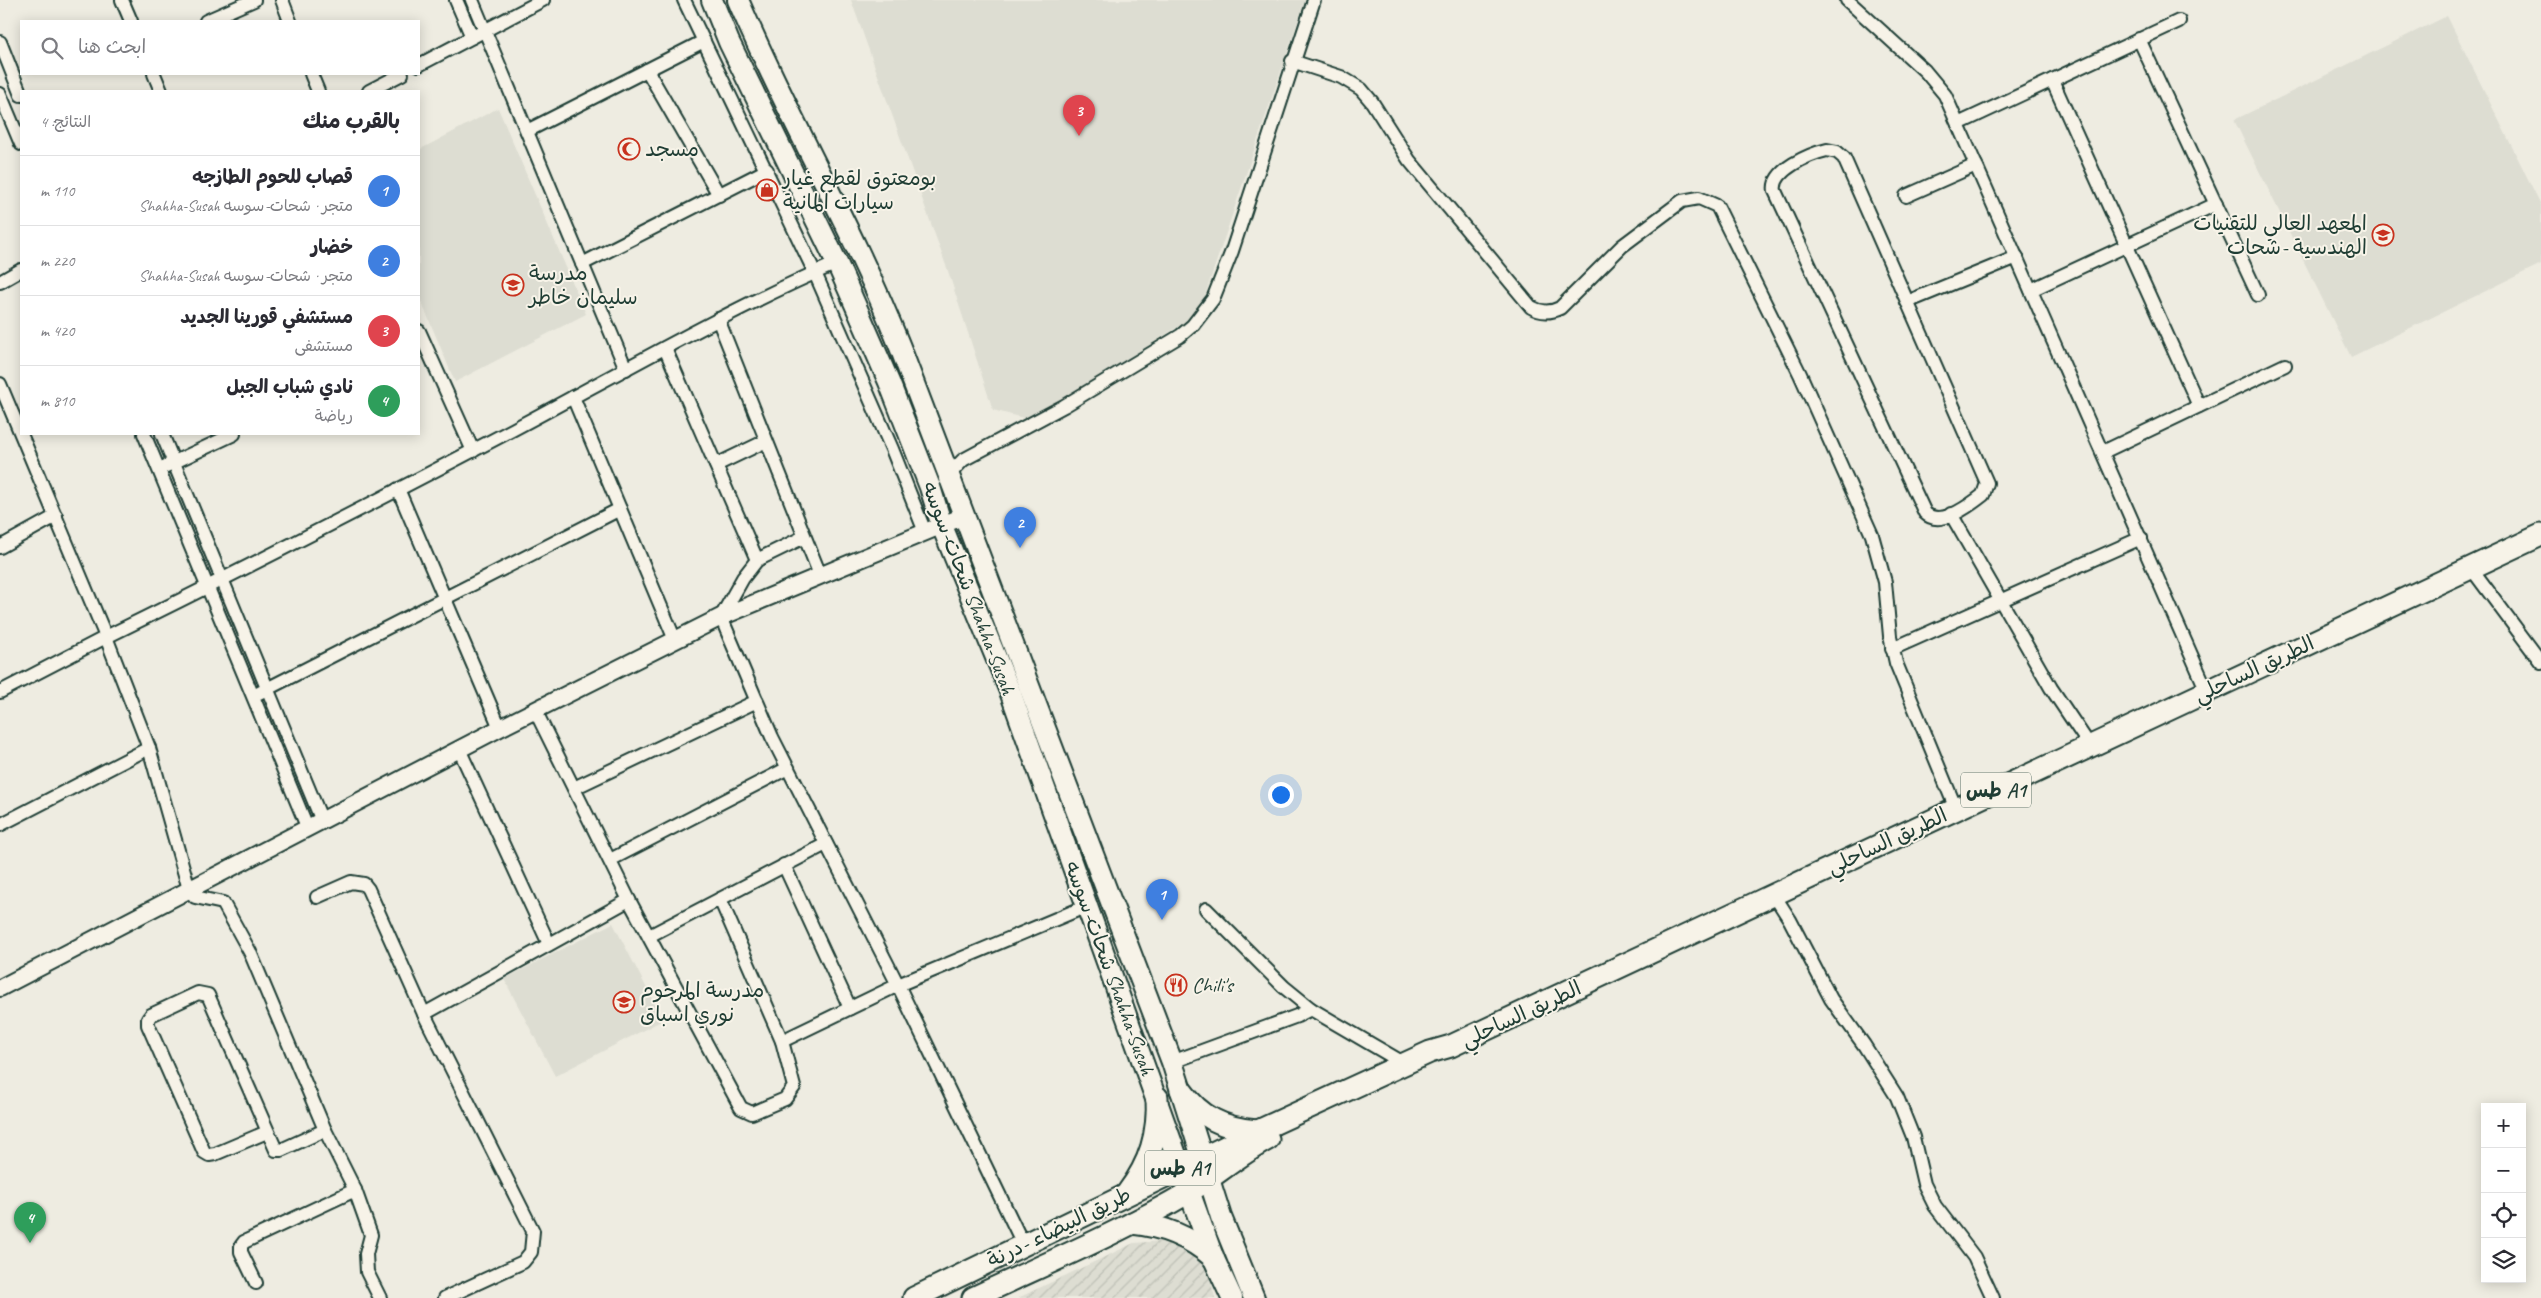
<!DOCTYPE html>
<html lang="ar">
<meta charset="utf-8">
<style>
body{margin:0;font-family:Caveat,"Playpen Sans Arabic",sans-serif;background:#f2f2f3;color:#2b2b33;direction:rtl}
.controls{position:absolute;right:15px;bottom:15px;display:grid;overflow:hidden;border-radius:0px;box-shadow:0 2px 12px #0003}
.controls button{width:45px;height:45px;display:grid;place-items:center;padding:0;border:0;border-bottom:1px solid #e1e1e2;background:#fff;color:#2b2b33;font:25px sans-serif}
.you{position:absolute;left:1280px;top:794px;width:18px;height:18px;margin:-12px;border:4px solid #fff;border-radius:50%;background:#1a73e8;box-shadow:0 0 0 8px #1a73e833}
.badge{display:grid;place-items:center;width:32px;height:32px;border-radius:50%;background:#d93025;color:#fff;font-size:16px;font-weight:700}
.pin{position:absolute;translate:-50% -41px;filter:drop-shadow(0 1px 2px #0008)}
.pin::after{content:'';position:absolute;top:26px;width:18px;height:15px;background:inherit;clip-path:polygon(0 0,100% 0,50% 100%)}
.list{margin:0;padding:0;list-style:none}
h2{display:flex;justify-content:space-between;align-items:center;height:65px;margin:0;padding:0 20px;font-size:21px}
h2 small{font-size:16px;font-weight:400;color:#7c7c81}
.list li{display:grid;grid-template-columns:32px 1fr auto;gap:15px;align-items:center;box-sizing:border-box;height:70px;padding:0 20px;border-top:1px solid #e1e1e2}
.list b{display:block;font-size:19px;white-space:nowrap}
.list p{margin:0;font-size:16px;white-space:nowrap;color:#7c7c81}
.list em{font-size:16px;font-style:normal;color:#7c7c81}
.icon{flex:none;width:28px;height:28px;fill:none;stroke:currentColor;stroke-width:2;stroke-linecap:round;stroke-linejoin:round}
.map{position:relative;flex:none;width:2541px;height:1298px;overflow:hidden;direction:ltr}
.search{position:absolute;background:#fff;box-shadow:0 2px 12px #0003;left:20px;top:20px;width:400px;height:55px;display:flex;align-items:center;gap:12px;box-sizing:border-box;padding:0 18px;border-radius:0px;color:#7c7c81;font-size:19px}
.panel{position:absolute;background:#fff;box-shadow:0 2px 12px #0003;left:20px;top:90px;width:400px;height:345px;border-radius:0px;direction:rtl}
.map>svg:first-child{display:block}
.built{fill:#ddddd2}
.industrial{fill:url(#industrial-furrows)}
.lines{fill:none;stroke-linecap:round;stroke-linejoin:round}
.minor-casing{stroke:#1f3d34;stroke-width:16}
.tertiary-casing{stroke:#1f3d34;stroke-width:20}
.primary-casing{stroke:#1f3d34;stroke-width:24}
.trunk-casing{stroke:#1f3d34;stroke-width:25}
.minor{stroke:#f7f3e8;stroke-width:12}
.tertiary{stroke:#f7f3e8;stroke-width:16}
.primary{stroke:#f7f3e8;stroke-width:20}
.trunk{stroke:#f7f3e8;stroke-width:21}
.labels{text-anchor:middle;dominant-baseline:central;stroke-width:4;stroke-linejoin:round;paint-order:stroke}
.shield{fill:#f7f3e8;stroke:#60746a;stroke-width:1}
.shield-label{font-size:20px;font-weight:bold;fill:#1f3d34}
.poi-label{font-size:21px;fill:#1f3d34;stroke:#f7f3e8;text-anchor:start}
.street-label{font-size:21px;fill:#1f3d34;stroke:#f7f3e8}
</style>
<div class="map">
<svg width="2541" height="1298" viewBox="0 0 2541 1298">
<defs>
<pattern id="industrial-furrows" width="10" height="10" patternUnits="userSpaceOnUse" patternTransform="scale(1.25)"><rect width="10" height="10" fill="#ddddd2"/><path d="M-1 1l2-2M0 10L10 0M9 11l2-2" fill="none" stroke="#bdbfb5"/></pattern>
</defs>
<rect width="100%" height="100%" fill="#eeece1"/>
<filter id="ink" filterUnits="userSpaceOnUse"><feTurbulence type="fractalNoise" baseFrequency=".02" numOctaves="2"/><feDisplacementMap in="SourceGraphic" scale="10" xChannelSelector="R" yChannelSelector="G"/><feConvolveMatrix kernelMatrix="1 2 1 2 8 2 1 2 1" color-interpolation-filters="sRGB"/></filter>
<g filter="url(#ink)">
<g class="built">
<polygon points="851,0 1305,0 1201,307 1190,319 1031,420 993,410 948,271"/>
<polygon points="2447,16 2541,205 2541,264 2351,357 2234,120"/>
<polygon points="498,108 586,314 455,382 419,296 419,150"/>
<polygon points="613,923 663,1020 555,1076 504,979"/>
</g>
<polygon class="industrial" points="1162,1241 1187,1251 1207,1266 1215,1298 1018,1298 1134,1243"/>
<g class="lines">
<g class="minor-casing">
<g id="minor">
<polyline points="122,0 131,21"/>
<polyline points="282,0 290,21"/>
<polyline points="456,0 472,37"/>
<polyline points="472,0 626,369"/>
<polyline points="684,0 815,273 892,449 925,532"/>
<polyline points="1847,0 1925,71 1945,95 2207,691"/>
<polyline points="206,21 254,0"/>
<polyline points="2139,39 2258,295"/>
<polyline points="0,42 21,95"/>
<path d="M1292,61L1341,77L1361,89L1372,102L1409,160L1531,307C1541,313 1550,313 1560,308L1622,246L1682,201L1699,198L1717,206L1800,374L1872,535L1885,582L1890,636L1896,663L1956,809"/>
<polyline points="419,65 543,0"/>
<polyline points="647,70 719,195"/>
<polyline points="154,74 161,91"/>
<polyline points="311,74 318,91"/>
<polyline points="2052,80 2199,406"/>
<polyline points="369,91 402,74"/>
<polyline points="0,94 21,144"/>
<polyline points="1958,124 2179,21"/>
<polyline points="527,131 704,41"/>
<path d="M1827,150L1837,152L1844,158L1987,483L1983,495C1969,506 1940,528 1925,513L1775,191C1771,170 1810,154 1827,150Z"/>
<polyline points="1906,196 1976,165"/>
<polyline points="582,264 767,170"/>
<polyline points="0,282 21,270"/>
<polyline points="2031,290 2216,204"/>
<polyline points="1907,302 2017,257"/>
<polyline points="718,319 820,575"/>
<polyline points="419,331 473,451"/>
<polyline points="665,348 757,560"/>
<path d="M0,384L106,637C243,570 379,500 514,429C621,372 726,311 837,263"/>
<polyline points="573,397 675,640"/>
<polyline points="144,434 308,829"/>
<polyline points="162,434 322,821"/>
<polyline points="2103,452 2285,365"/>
<polyline points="716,465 766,441"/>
<polyline points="166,466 234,434"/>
<polyline points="945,479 963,460 1064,406 1180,336 1193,325 1213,299 1232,251 1314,0"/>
<polyline points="398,489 500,728"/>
<polyline points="1951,514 2051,688 2090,746"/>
<polyline points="804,537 757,560 743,578 721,617 772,737 898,985 1024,1246"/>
<polyline points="0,547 56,516"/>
<polyline points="2471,568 2541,662"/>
<polyline points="1892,649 2141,538"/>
<polyline points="0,692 106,637 149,748 189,889 195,897 223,903 250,952 325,1130 355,1190 371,1235 366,1254 367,1272 380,1298"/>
<polyline points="259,693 620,509"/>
<polyline points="535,710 629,900 741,1108 752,1113 785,1099 794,1087 782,1041 720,899"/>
<polyline points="459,749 549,944"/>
<polyline points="574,788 757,701"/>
<polyline points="0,825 149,748"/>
<polyline points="610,860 788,768"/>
<polyline points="784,865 850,1008"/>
<polyline points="1774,895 1790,920 1831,999 1864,1045 1897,1097 1913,1137 1924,1184 1935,1206 1974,1257 1993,1298"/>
<polyline points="317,897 351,882 364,884 368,889 424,1014 533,1231 531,1252 523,1262 445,1298"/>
<polyline points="649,936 826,844"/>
<polyline points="1311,1009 1405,1064"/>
<polyline points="424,1014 629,900"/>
<polyline points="782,1041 898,985 1087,906"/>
<polyline points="1172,1062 1297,1016 1311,1009 1284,987 1206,909"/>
<polyline points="267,1132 215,1154 209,1155 204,1152 148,1025 148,1019 151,1015 198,993 208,995 276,1150 281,1150 325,1130"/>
<polyline points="256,1283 241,1252 241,1246 244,1242 355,1190"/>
</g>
</g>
<g class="tertiary-casing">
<polyline id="tertiary" points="0,988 500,728 721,617 964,516"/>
</g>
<g class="primary-casing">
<g id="primary">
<polyline points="712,0 729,42 837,263 889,382 930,487 942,526 1011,694 1189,1191 1213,1257 1232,1298"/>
<path d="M738,0C788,118 853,228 900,347L1172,1062L1221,1217L1254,1298"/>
</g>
</g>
<g class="trunk-casing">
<g id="trunk">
<path d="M1181,1090C1200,1117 1224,1129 1257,1131"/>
<path d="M1128,1192C1150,1163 1159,1134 1157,1097"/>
<path d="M1132,1223C1163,1226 1189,1236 1213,1257"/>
<polyline points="914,1298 1258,1131 1430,1052 1451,1046 2541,535"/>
<path d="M973,1298C1045,1264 1120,1233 1189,1192C1216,1175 1240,1154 1268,1139"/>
</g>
</g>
<use href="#minor" class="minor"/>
<use href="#tertiary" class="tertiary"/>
<use href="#primary" class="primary"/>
<use href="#trunk" class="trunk"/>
</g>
</g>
<defs>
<g id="mosque-ring" transform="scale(1.125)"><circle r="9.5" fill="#f7f3e8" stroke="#c8321e" stroke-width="1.5"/><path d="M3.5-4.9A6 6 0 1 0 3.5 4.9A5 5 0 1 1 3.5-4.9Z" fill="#c8321e"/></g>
<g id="shop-ring" transform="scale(1.125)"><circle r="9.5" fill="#f7f3e8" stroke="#c8321e" stroke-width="1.5"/><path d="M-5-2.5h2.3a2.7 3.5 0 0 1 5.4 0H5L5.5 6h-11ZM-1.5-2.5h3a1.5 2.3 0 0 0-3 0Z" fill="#c8321e"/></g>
<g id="university-ring" transform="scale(1.125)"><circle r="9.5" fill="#f7f3e8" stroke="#c8321e" stroke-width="1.5"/><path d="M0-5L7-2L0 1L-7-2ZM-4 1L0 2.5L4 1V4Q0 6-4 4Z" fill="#c8321e"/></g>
<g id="school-ring" transform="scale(1.125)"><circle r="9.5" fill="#f7f3e8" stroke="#c8321e" stroke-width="1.5"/><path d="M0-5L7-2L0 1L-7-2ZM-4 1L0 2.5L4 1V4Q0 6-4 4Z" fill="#c8321e"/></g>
<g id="restaurant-ring" transform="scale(1.125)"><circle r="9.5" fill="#f7f3e8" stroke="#c8321e" stroke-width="1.5"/><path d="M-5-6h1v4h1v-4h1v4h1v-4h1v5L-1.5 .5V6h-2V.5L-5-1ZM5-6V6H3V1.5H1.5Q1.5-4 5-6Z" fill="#c8321e"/></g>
</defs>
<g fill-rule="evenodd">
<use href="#mosque-ring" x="629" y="149"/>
<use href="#shop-ring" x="767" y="190"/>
<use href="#university-ring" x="2383" y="235"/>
<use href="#school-ring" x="513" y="285"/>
<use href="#restaurant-ring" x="1176" y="985"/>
<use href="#school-ring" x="624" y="1002"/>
</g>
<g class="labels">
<g class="shield">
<rect x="1961" y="772.5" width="70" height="35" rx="4"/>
<rect x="1145" y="1150.5" width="70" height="35" rx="4"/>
</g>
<g class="shield-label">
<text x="1996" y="790">طس A1</text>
<text x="1180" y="1168">طس A1</text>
</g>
<g class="poi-label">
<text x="645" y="149">مسجد</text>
<text x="783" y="178">بومعتوق لقطع غيار<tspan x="783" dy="24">سيارات المانية</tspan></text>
<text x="2367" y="223" text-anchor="end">المعهد العالي للتقنيات<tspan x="2367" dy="24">الهندسية -شحات</tspan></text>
<text x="529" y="273">مدرسة<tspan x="529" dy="24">سليمان خاطر</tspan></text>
<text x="1192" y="985">Chili's</text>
<text x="640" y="990">مدرسة المرحوم<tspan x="640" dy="24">نوري اسباق</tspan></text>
</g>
<g class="street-label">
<text transform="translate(969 588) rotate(69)">شحات-سوسه Shahha-Susah</text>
<text transform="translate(2254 669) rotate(-25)">الطريق الساحلي</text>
<text transform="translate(1887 841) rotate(-25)">الطريق الساحلي</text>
<text transform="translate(1110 968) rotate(70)">شحات-سوسه Shahha-Susah</text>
<text transform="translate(1521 1014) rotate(-25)">الطريق الساحلي</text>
<text transform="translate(1059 1227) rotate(-26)">طريق البيضاء -درنة</text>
</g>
</g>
</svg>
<div class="controls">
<button>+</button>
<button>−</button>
<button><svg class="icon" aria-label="locate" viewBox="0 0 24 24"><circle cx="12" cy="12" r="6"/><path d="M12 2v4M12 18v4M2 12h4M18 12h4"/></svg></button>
<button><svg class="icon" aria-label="layers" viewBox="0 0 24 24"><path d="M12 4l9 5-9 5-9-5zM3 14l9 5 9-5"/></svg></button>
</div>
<div class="you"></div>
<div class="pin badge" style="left:1162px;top:920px;background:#3f7fe0">1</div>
<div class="pin badge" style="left:1020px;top:548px;background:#3f7fe0">2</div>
<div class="pin badge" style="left:1079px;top:136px;background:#e0444e">3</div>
<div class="pin badge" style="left:30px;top:1243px;background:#2e9e5b">4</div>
<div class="search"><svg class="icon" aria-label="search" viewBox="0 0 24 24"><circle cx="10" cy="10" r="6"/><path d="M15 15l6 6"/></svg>ابحث هنا</div>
<section class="panel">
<h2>بالقرب منك<small>النتائج: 4</small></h2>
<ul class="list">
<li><span class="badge" style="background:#3f7fe0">1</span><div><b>قصاب للحوم الطازجه</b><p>متجر · شحات-سوسه Shahha-Susah</p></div><em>110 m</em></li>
<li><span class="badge" style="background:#3f7fe0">2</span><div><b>خضار</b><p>متجر · شحات-سوسه Shahha-Susah</p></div><em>220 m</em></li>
<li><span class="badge" style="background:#e0444e">3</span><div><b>مستشفي قورينا الجديد</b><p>مستشفى</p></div><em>420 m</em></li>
<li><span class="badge" style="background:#2e9e5b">4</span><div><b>نادي شباب الجبل</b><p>رياضة</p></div><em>810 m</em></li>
</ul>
</section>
</div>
